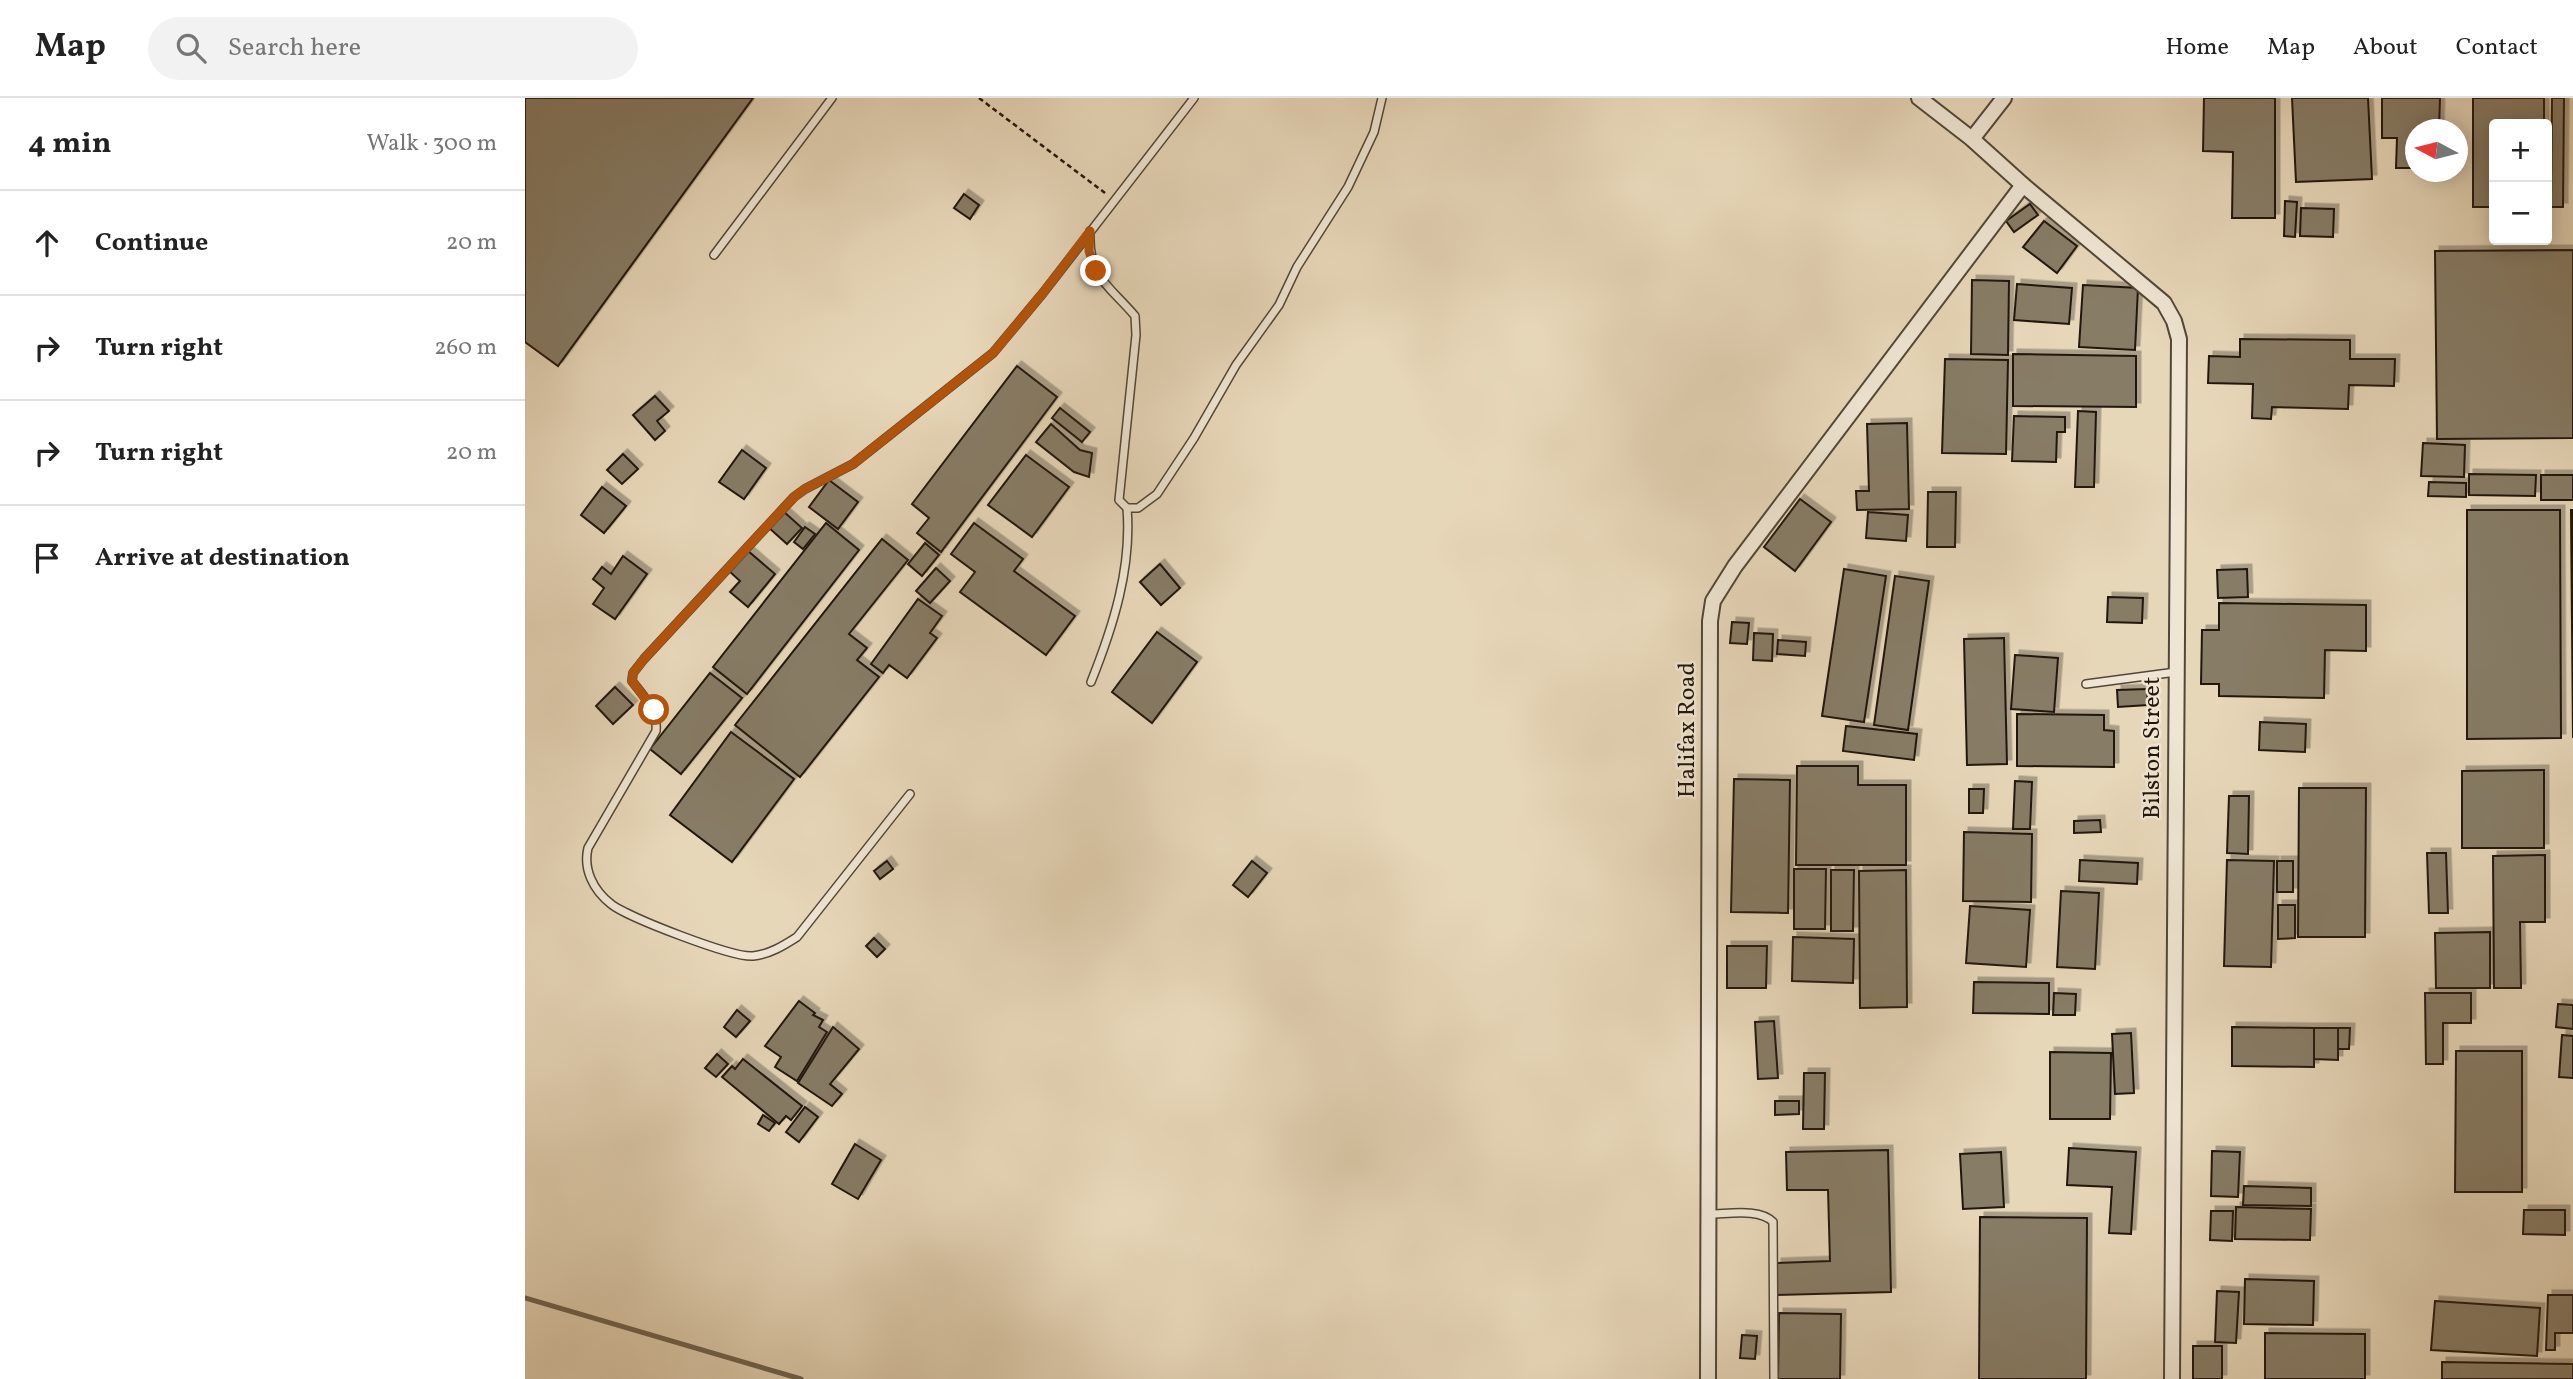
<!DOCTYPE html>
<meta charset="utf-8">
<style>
body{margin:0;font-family:Vollkorn,serif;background:#f2f2f2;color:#222}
.controls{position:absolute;right:21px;top:21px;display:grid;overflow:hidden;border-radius:7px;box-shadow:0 4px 18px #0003}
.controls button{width:63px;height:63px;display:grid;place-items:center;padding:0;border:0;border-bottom:2px solid #e0e0e0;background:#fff;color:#222;font:35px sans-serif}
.compass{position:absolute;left:1880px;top:21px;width:63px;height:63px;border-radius:50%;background:#fff;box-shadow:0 4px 18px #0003;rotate:277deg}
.stop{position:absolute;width:21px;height:21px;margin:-16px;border:5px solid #b45309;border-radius:50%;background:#fff}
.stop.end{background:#b45309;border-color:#fff;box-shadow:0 2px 7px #0008}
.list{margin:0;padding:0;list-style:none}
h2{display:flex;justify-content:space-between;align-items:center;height:91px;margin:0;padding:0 28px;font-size:30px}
h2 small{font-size:23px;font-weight:400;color:#767676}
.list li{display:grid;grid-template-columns:46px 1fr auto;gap:21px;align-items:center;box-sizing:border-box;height:105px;padding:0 28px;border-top:2px solid #e0e0e0}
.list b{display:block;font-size:26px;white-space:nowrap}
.list em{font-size:23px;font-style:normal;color:#767676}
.icon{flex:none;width:38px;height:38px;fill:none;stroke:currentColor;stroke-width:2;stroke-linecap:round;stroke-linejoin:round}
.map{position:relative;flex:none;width:2048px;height:1281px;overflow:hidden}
header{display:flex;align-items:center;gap:42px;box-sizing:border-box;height:98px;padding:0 35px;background:#fff;border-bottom:2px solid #e0e0e0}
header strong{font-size:33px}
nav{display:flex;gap:38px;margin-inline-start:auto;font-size:24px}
.search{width:490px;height:63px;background:#f2f2f2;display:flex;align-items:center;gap:18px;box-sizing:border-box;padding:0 24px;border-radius:38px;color:#767676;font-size:26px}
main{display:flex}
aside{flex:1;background:#fff}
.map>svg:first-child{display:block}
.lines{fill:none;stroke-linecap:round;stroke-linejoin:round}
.stream{stroke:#6f6350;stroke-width:5}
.building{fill:#877b66;stroke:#20170c;stroke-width:2;filter:url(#shadow)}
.service-casing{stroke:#524737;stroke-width:10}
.minor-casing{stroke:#524737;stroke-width:18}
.path{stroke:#20170c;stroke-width:2.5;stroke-dasharray:5 3.5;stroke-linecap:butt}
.service{stroke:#efe5d2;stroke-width:7}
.minor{stroke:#efe5d2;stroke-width:14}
.route{stroke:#b45309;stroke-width:9}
.labels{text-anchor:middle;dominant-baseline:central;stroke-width:5;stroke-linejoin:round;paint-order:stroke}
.street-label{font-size:24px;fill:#20170c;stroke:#efe5d2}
</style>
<header>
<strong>Map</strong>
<div class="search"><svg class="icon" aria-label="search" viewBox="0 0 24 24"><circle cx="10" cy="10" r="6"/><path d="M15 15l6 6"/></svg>Search here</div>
<nav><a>Home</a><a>Map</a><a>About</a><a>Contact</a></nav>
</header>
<main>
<aside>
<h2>4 min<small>Walk · 300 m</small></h2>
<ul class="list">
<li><svg class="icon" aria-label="ahead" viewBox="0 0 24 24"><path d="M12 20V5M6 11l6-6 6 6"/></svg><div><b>Continue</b></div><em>20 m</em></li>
<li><svg class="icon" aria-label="right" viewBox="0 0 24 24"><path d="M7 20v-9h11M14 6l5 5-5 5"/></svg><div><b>Turn right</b></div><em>260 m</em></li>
<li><svg class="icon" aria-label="right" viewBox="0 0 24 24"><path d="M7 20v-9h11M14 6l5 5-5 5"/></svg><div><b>Turn right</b></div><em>20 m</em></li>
<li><svg class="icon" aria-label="arrive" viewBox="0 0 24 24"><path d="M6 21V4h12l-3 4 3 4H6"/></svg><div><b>Arrive at destination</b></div></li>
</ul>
</aside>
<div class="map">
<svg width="2048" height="1281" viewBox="0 0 2048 1281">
<defs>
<filter id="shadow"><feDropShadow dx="4.5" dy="-4.5" stdDeviation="0" flood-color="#0004"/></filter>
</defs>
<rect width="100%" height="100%" fill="#e7d7b9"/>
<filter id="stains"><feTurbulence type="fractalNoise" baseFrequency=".00286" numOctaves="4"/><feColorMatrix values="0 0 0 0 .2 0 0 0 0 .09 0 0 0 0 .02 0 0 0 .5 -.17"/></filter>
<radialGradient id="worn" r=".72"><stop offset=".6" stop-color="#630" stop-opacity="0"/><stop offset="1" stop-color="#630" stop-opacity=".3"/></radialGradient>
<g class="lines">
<polyline class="stream" points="0,1200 276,1281"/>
</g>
<g class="building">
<polygon points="0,0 228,0 33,268 0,244"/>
<polygon points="1679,0 1750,0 1750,120 1707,120 1708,54 1678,53"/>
<polygon points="1767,0 1843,0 1847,81 1771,84"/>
<polygon points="1857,0 1915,0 1914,32 1890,32 1890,70 1871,70 1872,40 1857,40"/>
<polygon points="1948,0 2019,0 2019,26 1969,26 1969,109 1948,109"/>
<polygon points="2027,0 2039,0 2038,109 2026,109"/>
<polygon points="439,96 454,107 445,121 429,110"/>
<polygon points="1760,103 1772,104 1770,139 1759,138"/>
<polygon points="1505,106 1513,117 1489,134 1481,123"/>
<polygon points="1776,110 1809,111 1808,139 1775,138"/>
<polygon points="1519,123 1552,148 1532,175 1498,149"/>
<polygon points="2048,152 2048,340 1912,341 1910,153"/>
<polygon points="1447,182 1484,183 1483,257 1446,256"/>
<polygon points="1492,186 1547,190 1544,226 1489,222"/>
<polygon points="1558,187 1613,190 1610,252 1554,249"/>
<polygon points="1715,241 1825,242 1825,261 1870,261 1869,288 1824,287 1823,311 1747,309 1746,321 1727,320 1728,286 1683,285 1684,258 1715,259"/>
<polygon points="1488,256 1611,258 1611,309 1488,308"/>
<polygon points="1420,261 1483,262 1481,356 1417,355"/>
<polygon points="492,268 532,299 416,454 392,435 404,420 387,406"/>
<polygon points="130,298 144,313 132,323 140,333 130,342 108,317"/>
<polygon points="535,310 565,334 557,344 527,320"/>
<polygon points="1553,313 1571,314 1569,389 1550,389"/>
<polygon points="1489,318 1540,319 1540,334 1532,334 1531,364 1487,363"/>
<polygon points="1382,325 1384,411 1332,412 1331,393 1344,393 1342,326"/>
<polygon points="526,326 555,352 567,355 564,379 549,374 511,344"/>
<polygon points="1898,345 1940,347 1939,379 1896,378"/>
<polygon points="217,352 241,370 219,401 194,384"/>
<polygon points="98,356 113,371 97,386 82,372"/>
<polygon points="501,357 544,389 507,439 463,407"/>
<polygon points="1944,376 2011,377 2010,398 1944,397"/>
<rect x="2016" y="377" width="32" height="25"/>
<polygon points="304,382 333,404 313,431 284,409"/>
<polygon points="1904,384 1941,385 1941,399 1903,398"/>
<polygon points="77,389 101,408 79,435 56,417"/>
<polygon points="1403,394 1431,394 1430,449 1402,449"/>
<polygon points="1275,401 1306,424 1270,473 1239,449"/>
<polygon points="1942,412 2035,412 2036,640 1942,641"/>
<polygon points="2046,412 2048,412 2048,640"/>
<polygon points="258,413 277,430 262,446 243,429"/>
<polygon points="1343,414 1383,417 1381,443 1341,440"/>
<polygon points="301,425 334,452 222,596 188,569"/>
<polygon points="449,425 498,461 489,473 550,518 521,557 435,494 450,474 426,456"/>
<polygon points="280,429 290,436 278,451 269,444"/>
<polygon points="357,441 383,462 324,536 342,550 332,562 354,579 275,679 210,627"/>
<polygon points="400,445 414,457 397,478 383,466"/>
<polygon points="222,452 250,476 223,509 205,494 215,483 204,473"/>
<polygon points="98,458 122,476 90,521 68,506 79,490 68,481 77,469 86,476"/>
<polygon points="635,466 655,490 636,507 615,484"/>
<polygon points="411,470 425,483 405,505 391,493"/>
<polygon points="1319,471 1361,478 1339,624 1297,618"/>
<polygon points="1722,471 1723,499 1693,500 1692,472"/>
<polygon points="1370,478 1404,483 1383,632 1349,627"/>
<polygon points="1583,499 1618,500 1617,525 1582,524"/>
<polygon points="393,501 417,518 405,535 412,540 382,580 364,567 358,575 346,566"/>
<polygon points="1694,505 1841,507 1841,553 1800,552 1799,600 1694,598 1694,586 1676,586 1677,532 1694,532"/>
<polygon points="1207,524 1224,525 1222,546 1205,545"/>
<polygon points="632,534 672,564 627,625 587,594"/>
<polygon points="1229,535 1248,536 1247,563 1228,562"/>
<polygon points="1479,540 1482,666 1442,667 1439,541"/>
<polygon points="1253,542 1281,544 1280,558 1252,556"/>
<polygon points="1490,557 1533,560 1529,614 1486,611"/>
<polygon points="185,575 217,600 156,676 125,651"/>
<polygon points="90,589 108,607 88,626 71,608"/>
<polygon points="1622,591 1623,607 1593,609 1592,592"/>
<polygon points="1492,616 1579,617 1579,632 1589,633 1589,669 1492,668"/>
<polygon points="1735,624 1781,626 1780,654 1734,652"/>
<polygon points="1321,628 1392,636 1389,662 1318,653"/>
<polygon points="206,634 269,681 207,764 145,717"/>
<polygon points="1272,668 1333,668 1333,687 1381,687 1381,767 1271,767"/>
<polygon points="2019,672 2019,750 1937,750 1937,673"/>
<polygon points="1209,681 1265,682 1263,815 1206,814"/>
<polygon points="1490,683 1507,684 1505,731 1488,731"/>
<polygon points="1774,690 1841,690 1840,839 1773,839"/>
<polygon points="1444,691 1459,691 1458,715 1444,715"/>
<polygon points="1704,698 1724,698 1723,756 1702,755"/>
<polygon points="1575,722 1576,734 1549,735 1549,723"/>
<polygon points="1439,734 1507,736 1506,804 1438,803"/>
<polygon points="1902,755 1921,755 1923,815 1904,815"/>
<polygon points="2020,757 2020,824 1995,824 1996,890 1969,890 1968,758"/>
<polygon points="1555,762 1613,765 1612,786 1554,783"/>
<polygon points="1702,762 1749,763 1746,869 1699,868"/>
<polygon points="362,763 368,771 355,781 349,773"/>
<polygon points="727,763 742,775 723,799 708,787"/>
<rect x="1752" y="763" width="16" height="31"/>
<polygon points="1269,771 1301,771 1300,831 1269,831"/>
<polygon points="1306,772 1329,772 1328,833 1306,833"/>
<polygon points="1381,772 1382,909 1335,910 1334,773"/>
<polygon points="1536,793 1574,795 1570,871 1532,869"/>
<polygon points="1753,807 1770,807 1770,840 1753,841"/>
<polygon points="1445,808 1505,812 1501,869 1441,865"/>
<polygon points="1965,834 1965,890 1911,890 1910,835"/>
<polygon points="1268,839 1329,841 1328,885 1267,883"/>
<polygon points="349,840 360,851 352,859 341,848"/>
<polygon points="1202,848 1242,848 1241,890 1202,890"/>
<polygon points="1449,884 1524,885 1524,916 1448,915"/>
<polygon points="1529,895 1551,896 1550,917 1528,917"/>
<polygon points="1900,895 1946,895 1946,925 1918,925 1918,966 1901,966"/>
<polygon points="274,903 290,915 288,917 298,922 294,929 302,934 272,983 250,969 256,959 240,948"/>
<polygon points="2033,906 2048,907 2048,931 2031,929"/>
<polygon points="212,912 225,923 211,939 199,929"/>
<polygon points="1249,923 1253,980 1233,981 1230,924"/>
<polygon points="308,929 334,951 305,986 317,996 307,1008 273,985"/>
<polygon points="1707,929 1789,930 1789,969 1707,968"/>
<polygon points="1789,930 1813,930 1813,962 1789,961"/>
<polygon points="1813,930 1825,930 1824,951 1813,951"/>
<polygon points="1606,935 1609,995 1590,996 1587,936"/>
<polygon points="2037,937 2048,938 2048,980 2034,979"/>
<polygon points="1931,953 1997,953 1997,1094 1930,1094"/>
<polygon points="1525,954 1586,955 1585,1021 1525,1021"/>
<polygon points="192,956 203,966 191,979 180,970"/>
<polygon points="218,961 277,1008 266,1022 261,1018 254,1026 197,979 207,968 210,971"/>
<polygon points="1279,975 1300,975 1299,1031 1278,1031"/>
<polygon points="1250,1003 1274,1003 1274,1016 1250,1017"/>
<polygon points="280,1009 293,1019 274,1044 261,1034"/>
<polygon points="238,1017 250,1025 244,1033 233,1026"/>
<polygon points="330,1046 356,1062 333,1101 307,1086"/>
<polygon points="1544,1050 1611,1054 1606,1136 1584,1135 1587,1089 1542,1087"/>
<polygon points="1363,1052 1366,1194 1252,1197 1252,1165 1305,1163 1303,1092 1262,1092 1261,1054"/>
<polygon points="1687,1053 1715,1054 1713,1099 1686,1098"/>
<polygon points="1476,1054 1479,1109 1438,1111 1435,1056"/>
<polygon points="1719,1088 1786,1090 1786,1108 1718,1107"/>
<polygon points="1711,1109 1786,1111 1785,1142 1710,1141"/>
<polygon points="1999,1112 2040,1112 2040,1137 1998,1136"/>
<polygon points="1686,1113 1708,1113 1707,1143 1685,1142"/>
<polygon points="1455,1119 1562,1120 1561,1281 1454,1281"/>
<polygon points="1720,1181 1789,1183 1788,1227 1719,1226"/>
<polygon points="1692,1193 1714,1194 1711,1245 1690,1244"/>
<polygon points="2023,1197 2048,1197 2048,1235 2030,1235 2030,1252 2021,1252"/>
<polygon points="1910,1203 2015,1210 2012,1258 1906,1252"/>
<polygon points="1254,1215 1316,1216 1315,1281 1253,1281"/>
<polygon points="1740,1235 1840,1236 1840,1281 1740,1281"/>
<polygon points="1217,1237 1232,1238 1230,1261 1215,1260"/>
<rect x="1668" y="1248" width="29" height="33"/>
<polygon points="1917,1264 2048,1266 2048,1281 1917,1281"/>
</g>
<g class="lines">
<g class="service-casing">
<g id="service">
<path d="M565,133C563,180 583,186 610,218L611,237L594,402L602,410H613L632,396L669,340L711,267L754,207L772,169L823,89L849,34L857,0"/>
<polyline points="189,157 307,0"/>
<path d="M566,584C588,529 607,470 602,410"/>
<polyline points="1561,586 1651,574"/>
<path d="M385,696L272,839C258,848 245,856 228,858C208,860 102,819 86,806C68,792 58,771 63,750L131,633C133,612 119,599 107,583L108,575L119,561L269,399L280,391L328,366L468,255L518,195L669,0"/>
<path d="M1185,1116C1203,1116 1235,1110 1248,1124L1249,1281"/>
</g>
</g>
<g class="minor-casing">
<g id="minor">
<polyline points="1394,0 1447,41 1498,87 1639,205 1649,223 1654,241 1647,1281"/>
<polyline points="1447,41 1479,0"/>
<polyline points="1183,1281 1185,523 1188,503 1210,468 1498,87"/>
</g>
</g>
<polyline class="path" points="454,0 580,95"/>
<use href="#service" class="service"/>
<use href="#minor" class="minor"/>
</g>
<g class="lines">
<polyline class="route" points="129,612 107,583 108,575 119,561 269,399 280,391 328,366 468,255 518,195 565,133 564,153 571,173"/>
</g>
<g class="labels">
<g class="street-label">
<text transform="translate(1163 632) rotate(-90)">Halifax Road</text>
<text transform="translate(1628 650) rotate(-90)">Bilston Street</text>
</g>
</g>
<rect width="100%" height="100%" filter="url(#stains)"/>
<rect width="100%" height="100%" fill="url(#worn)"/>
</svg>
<div class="controls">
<button>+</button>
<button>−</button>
</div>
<svg class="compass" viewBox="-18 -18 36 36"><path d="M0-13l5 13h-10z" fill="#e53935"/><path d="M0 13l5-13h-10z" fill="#767676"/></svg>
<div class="stop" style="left:129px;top:612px"></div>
<div class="stop end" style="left:571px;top:173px"></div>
</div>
</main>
